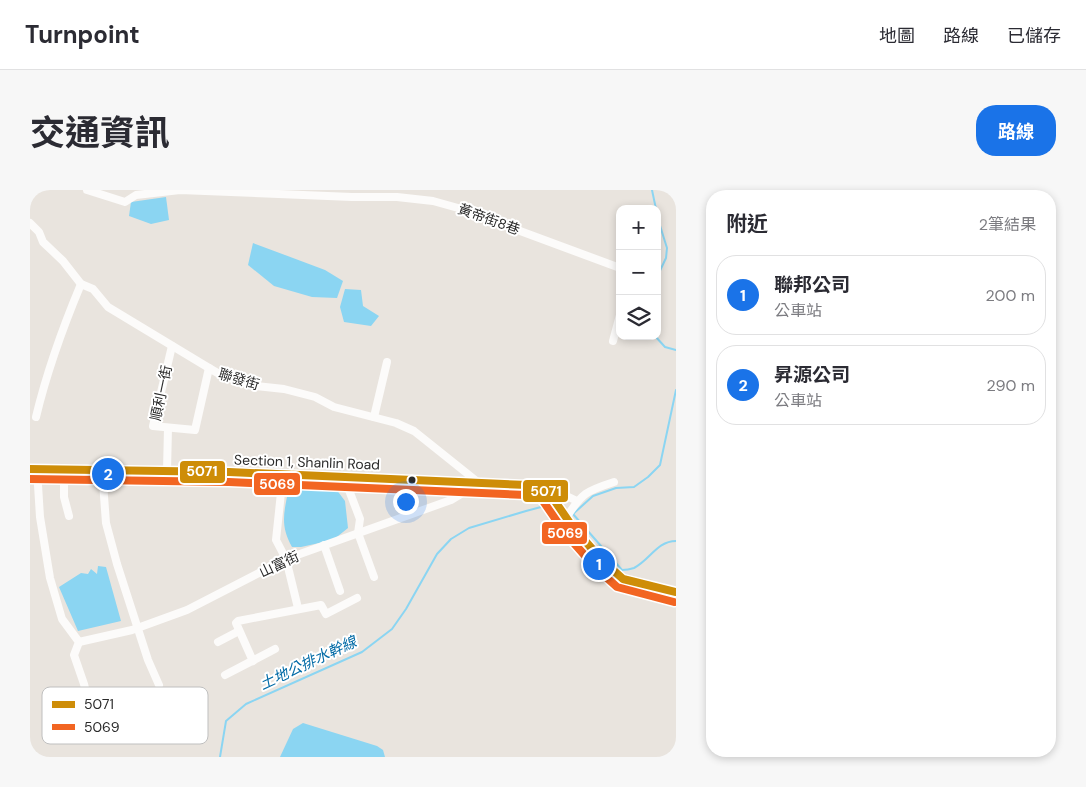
<!DOCTYPE html>
<html lang="zh-TW">
<meta charset="utf-8">
<style>
body{margin:0;font-family:"DM Sans","Noto Sans TC",sans-serif;background:#f7f7f7;color:#2b2b33}
.controls{position:absolute;right:15px;top:15px;display:grid;overflow:hidden;border-radius:10px;box-shadow:0 2px 8px #0003}
.controls button{width:45px;height:45px;display:grid;place-items:center;padding:0;border:0;border-bottom:1px solid #e1e1e2;background:#fff;color:#2b2b33;font:25px sans-serif}
.you{position:absolute;left:375px;top:311px;width:18px;height:18px;margin:-12px;border:4px solid #fff;border-radius:50%;background:#1a73e8;box-shadow:0 0 0 8px #1a73e833}
.badge{display:grid;place-items:center;width:32px;height:32px;border-radius:50%;background:#1a73e8;color:#fff;font-size:16px;font-weight:700}
.pin{position:absolute;translate:-50% -50%;border:2px solid #fff;box-shadow:0 1px 5px #0006}
.list{margin:0;padding:0;list-style:none}
h2{display:flex;justify-content:space-between;align-items:center;height:65px;margin:0;padding:0 20px;font-size:21px}
h2 small{font-size:16px;font-weight:400;color:#7c7c81}
.list li{display:grid;grid-template-columns:32px 1fr auto;gap:15px;align-items:center;box-sizing:border-box;height:80px;margin:0 10px 10px;padding:0 10px;border:1px solid #e1e1e2;border-radius:20px}
.list b{display:block;font-size:19px;white-space:nowrap}
.list p{margin:0;font-size:16px;white-space:nowrap;color:#7c7c81}
.list em{font-size:16px;font-style:normal;color:#7c7c81}
.icon{flex:none;width:28px;height:28px;fill:none;stroke:currentColor;stroke-width:2;stroke-linecap:round;stroke-linejoin:round}
.map{position:relative;flex:none;width:646px;height:567px;overflow:hidden;border-radius:20px}
header{display:flex;align-items:center;gap:30px;box-sizing:border-box;height:70px;padding:0 25px;background:#fff;border-bottom:1px solid #e1e1e2}
header strong{font-size:24px}
nav{display:flex;gap:28px;margin-inline-start:auto;font-size:18px}
.intro{display:flex;align-items:center;justify-content:space-between;box-sizing:border-box;height:120px;padding:0 30px}
h1{margin:0;font-size:35px}
.button{padding:12px 22px;border-radius:20px;background:#1a73e8;color:#fff;font-size:18px;font-weight:700}
main{display:flex;gap:30px;padding:0 30px}
aside{flex:1;background:#fff;border-radius:20px;box-shadow:0 2px 8px #0003}
.map>svg:first-child{display:block}
.water{fill:#8bd5f2}
.lines{fill:none;stroke-linecap:round;stroke-linejoin:round}
.stream{stroke:#8bd5f2;stroke-width:2}
.minor{stroke:#fcfbfa;stroke-width:8}
.major{stroke:#cac7b7;stroke-width:10}
.bus-1-casing{stroke:#fff;stroke-width:11}
.bus-2-casing{stroke:#fff;stroke-width:11}
.bus-1{stroke:#ce8d08;stroke-width:8}
.bus-2{stroke:#f26522;stroke-width:8}
.bus-dot{fill:#2a2a2a;stroke:#fff;stroke-width:2}
.labels{text-anchor:middle;dominant-baseline:central;stroke-width:4;stroke-linejoin:round;paint-order:stroke}
.street-label{font-size:14px;fill:#2a2a2a;stroke:#fff}
.water-label{font-size:15px;font-style:italic;fill:#016aa6;stroke:#fff}
.key{fill:#fff;stroke:#bfbfbf;stroke-width:1}
.key-label{font-size:14px;fill:#2a2a2a}
.line-badge{stroke:#fff;stroke-width:2}
.badge-label{font-size:14px;text-anchor:middle;font-weight:bold;fill:#fff}
</style>
<header>
<strong>Turnpoint</strong>
<nav><a>地圖</a><a>路線</a><a>已儲存</a></nav>
</header>
<div class="intro"><h1>交通資訊</h1><a class="button">路線</a></div>
<main>
<div class="map">
<svg width="646" height="567" viewBox="0 0 646 567">
<rect width="100%" height="100%" fill="#e9e4de"/>
<g class="water">
<polygon points="136,7 139,30 121,34 99,26 101,12"/>
<polygon points="223,53 295,80 313,91 307,108 282,107 244,96 218,75"/>
<polygon points="315,99 331,100 333,116 349,126 341,136 314,132 310,117"/>
<path d="M265,297L306,299L315,311L318,338L303,350L271,357H262C250,335 254,324 258,301Z"/>
<polygon points="68,376 76,377 91,431 48,441 29,397 51,383 58,384 61,379 67,384"/>
<polygon points="273,533 347,556 353,560 355,567 250,567 263,539"/>
</g>
<g class="lines">
<g class="stream">
<polyline points="622,0 626,19"/>
<polyline points="627,26 637,58 636,68 627,87"/>
<polyline points="625,146 635,157 646,160"/>
<path d="M541,324H543L592,380C596,380 601,379 604,378C620,370 627,351 646,351"/>
<polyline points="543,324 563,306 586,298 604,297 618,287 630,275 646,200"/>
<polyline points="190,567 196,531 216,514 332,462 362,439 376,419 407,364 421,349 439,338 496,321 511,317 527,320"/>
</g>
<g class="minor">
<polyline points="57,0 95,12 106,5 150,0 322,7 367,7 403,11 428,18 590,78"/>
<polyline points="0,33 9,42 13,52 33,71 51,94 63,99 78,117 179,178 191,185 226,196 254,199 285,207 304,217 366,233 384,241 449,293 421,310 256,369 157,420 102,440 49,452"/>
<polyline points="583,151 590,125"/>
<polyline points="142,156 123,236 165,240 179,178"/>
<path d="M6,227C17,181 33,137 51,94"/>
<polyline points="344,227 357,172"/>
<polyline points="7,279 10,327 20,388 32,429 49,452 44,465 54,494 63,532"/>
<polyline points="34,279 34,307 39,326"/>
<polyline points="72,279 76,333 87,374 118,470 129,495"/>
<polyline points="137,281 138,238"/>
<polyline points="253,284 246,350 256,369 268,418"/>
<polyline points="314,287 330,329 328,343 344,387"/>
<polyline points="514,299 524,300 547,311"/>
<path d="M536,328C552,303 556,301 584,292"/>
<polyline points="294,355 310,401"/>
<polyline points="188,452 209,441"/>
<polyline points="223,471 206,433 208,431 291,415 296,424 327,408"/>
<polyline points="195,485 245,459"/>
</g>
<polyline class="major" points="0,279 199,282 497,295 513,299 520,304 542,336 572,370 593,389 646,402"/>
<g class="bus-1-casing">
<polyline id="bus-1" points="0,279 199,282 497,295 513,299 520,304 542,336 572,370 593,389 646,402"/>
</g>
<g class="bus-2-casing">
<polyline id="bus-2" points="0,289 199,292 496,305 509,308 513,311 535,343 565,377 587,397 644,412"/>
</g>
<use href="#bus-1" class="bus-1"/>
<use href="#bus-2" class="bus-2"/>
</g>
<circle class="bus-dot" cx="382" cy="290" r="4.5"/>
<g class="labels">
<g class="street-label">
<text transform="translate(459 29) rotate(20)">黃帝街8巷</text>
<text transform="translate(209 189) rotate(17)">聯發街</text>
<text transform="translate(131 203) rotate(-78)">順利一街</text>
<text transform="translate(277 272) rotate(2)">Section 1, Shanlin Road</text>
<text transform="translate(249 374) rotate(-25)">山富街</text>
</g>
<g class="water-label">
<text transform="translate(278 473) rotate(-25)">土地公排水幹線</text>
</g>
</g>
<rect x="12" y="497" width="166" height="57" rx="8" class="key"/>
<rect x="22" y="511" width="23" height="7" fill="#ce8d08"/>
<rect x="22" y="534" width="23" height="6" fill="#f26522"/>
<g class="key-label">
<text x="54" y="519">5071</text>
<text x="54" y="542">5069</text>
</g>
<g class="line-badge">
<rect x="149" y="270" width="47" height="24" rx="5" fill="#ce8d08"/>
<rect x="223" y="282" width="48" height="24" rx="5" fill="#f26522"/>
<rect x="492" y="289" width="47" height="24" rx="5" fill="#ce8d08"/>
<rect x="511" y="331" width="47" height="24" rx="5" fill="#f26522"/>
</g>
<g class="badge-label">
<text x="172" y="286">5071</text>
<text x="247" y="299">5069</text>
<text x="516" y="306">5071</text>
<text x="535" y="348">5069</text>
</g>
</svg>
<div class="controls">
<button>+</button>
<button>−</button>
<button><svg class="icon" aria-label="layers" viewBox="0 0 24 24"><path d="M12 4l9 5-9 5-9-5zM3 14l9 5 9-5"/></svg></button>
</div>
<div class="you"></div>
<div class="pin badge" style="left:569px;top:374px">1</div>
<div class="pin badge" style="left:78px;top:284px">2</div>
</div>
<aside>
<h2>附近<small>2筆結果</small></h2>
<ul class="list">
<li><span class="badge">1</span><div><b>聯邦公司</b><p>公車站</p></div><em>200 m</em></li>
<li><span class="badge">2</span><div><b>昇源公司</b><p>公車站</p></div><em>290 m</em></li>
</ul>
</aside>
</main>
